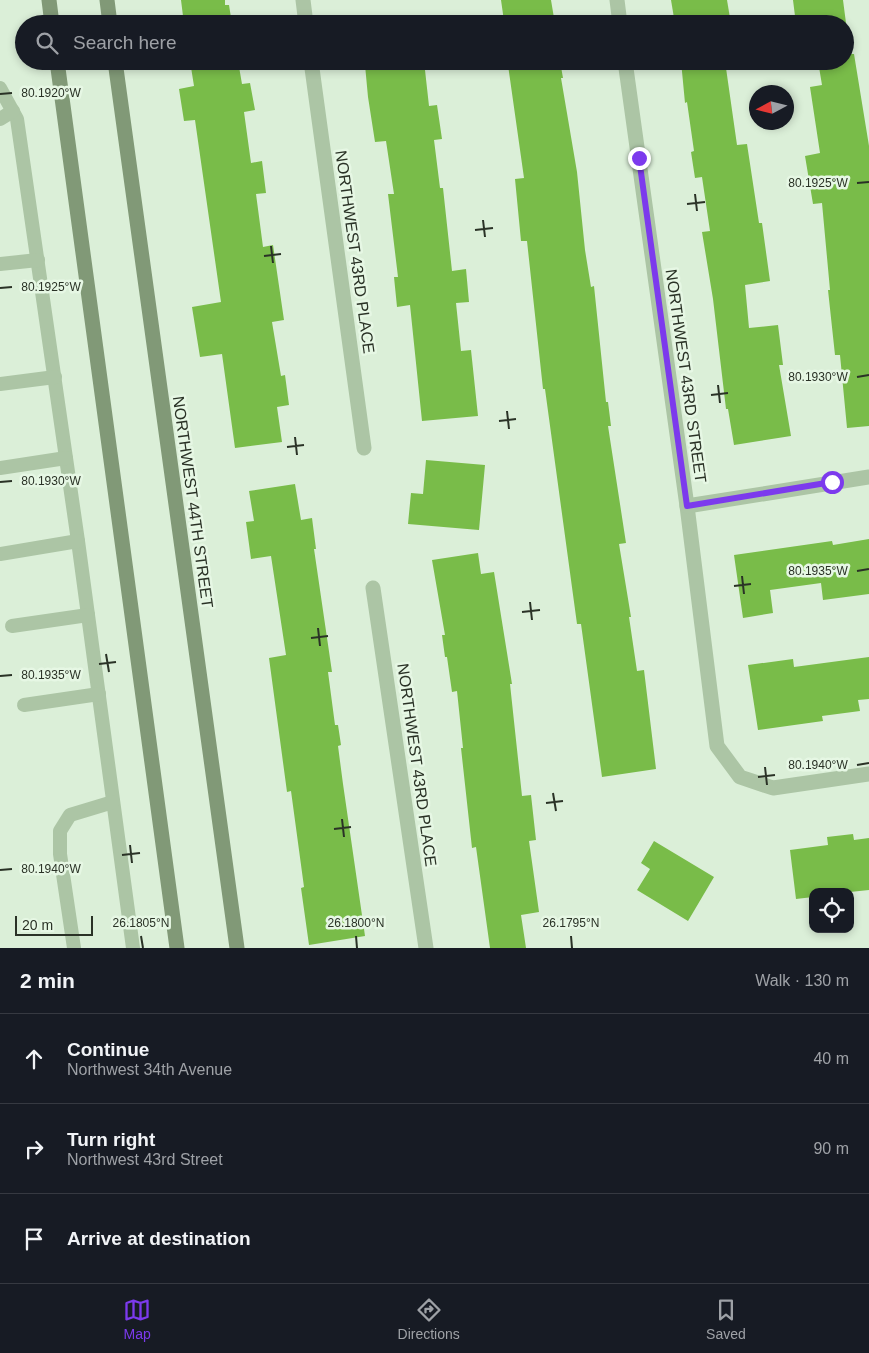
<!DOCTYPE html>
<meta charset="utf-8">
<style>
body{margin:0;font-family:Arial,sans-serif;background:#20242c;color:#f1f3f6}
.controls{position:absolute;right:15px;bottom:15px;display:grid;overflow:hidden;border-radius:10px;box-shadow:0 2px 8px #0003}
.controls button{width:45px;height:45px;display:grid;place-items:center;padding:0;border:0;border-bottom:1px solid #363941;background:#171b24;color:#f1f3f6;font:25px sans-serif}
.compass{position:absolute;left:749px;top:85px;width:45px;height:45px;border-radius:50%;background:#171b24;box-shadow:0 2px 8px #0003;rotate:263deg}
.scale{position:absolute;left:15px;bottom:12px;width:78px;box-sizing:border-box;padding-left:5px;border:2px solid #2a3226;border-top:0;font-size:14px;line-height:18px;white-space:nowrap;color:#2a3226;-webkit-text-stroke:4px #e6f7e4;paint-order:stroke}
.stop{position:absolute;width:15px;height:15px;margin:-11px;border:4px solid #7c3aed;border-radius:50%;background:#fff}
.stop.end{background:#7c3aed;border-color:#fff;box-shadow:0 1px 5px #0008}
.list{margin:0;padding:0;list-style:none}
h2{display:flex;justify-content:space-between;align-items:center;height:65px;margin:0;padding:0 20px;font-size:21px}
h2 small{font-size:16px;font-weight:400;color:#9ea1a6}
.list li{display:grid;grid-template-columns:32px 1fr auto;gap:15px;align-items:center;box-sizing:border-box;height:90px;padding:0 20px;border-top:1px solid #363941}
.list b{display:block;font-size:19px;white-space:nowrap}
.list p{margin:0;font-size:16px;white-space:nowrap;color:#9ea1a6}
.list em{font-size:16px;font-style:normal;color:#9ea1a6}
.icon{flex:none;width:28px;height:28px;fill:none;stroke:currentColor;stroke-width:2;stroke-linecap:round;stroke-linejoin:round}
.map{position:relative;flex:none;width:869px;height:948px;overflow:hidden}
.search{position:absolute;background:#171b24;box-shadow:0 2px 8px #0003;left:15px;right:15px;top:15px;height:55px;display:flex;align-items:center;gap:12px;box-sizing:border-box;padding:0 18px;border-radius:28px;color:#9ea1a6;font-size:19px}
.sheet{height:335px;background:#171b24}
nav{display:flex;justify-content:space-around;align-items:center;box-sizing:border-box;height:70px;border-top:1px solid #363941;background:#171b24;font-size:14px;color:#9ea1a6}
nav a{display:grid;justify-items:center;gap:2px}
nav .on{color:#7c3aed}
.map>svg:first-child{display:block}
.building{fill:#79bc49}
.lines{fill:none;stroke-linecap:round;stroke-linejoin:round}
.lane{stroke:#acc5a5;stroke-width:14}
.street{stroke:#acc5a5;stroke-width:15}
.secondary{stroke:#819977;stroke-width:15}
.route{stroke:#7c3aed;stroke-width:6}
.ticks{fill:none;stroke:#2a3226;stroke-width:2}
.labels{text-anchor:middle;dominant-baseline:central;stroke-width:5;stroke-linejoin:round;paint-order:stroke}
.street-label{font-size:16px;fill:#2a3226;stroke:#e6f7e4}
.ticks-label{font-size:12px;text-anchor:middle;fill:#2a3226;stroke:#e6f7e4;stroke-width:5;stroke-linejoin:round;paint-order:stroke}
</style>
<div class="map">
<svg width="869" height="948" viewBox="0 0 869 948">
<rect width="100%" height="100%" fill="#dbefd8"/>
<g class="building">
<polygon points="181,0 225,0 225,5 229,5 232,24 184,24"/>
<polygon points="501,0 551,0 555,24 490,24 504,21"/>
<polygon points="671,0 727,0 731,24 675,24"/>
<polygon points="793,0 843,0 850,54 854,54 869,146 869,426 847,428 840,355 835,355 828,290 830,290 822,203 813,204 805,156 820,153 810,87 822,85 818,61 845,61 845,24 796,24"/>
<polygon points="190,61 238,61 242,84 250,83 255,110 244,112 251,163 262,161 266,193 256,194 263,247 273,245 284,320 272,322 281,376 285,375 289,405 277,407 282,442 235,448 222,354 200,357 192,307 221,302 195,120 184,121 179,89 194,86"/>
<polygon points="374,61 424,61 429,106 437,105 442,139 434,140 440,188 443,188 452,271 466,269 469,302 456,303 461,351 471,350 478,416 422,421 410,305 397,307 394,277 398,277 388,194 394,194 386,141 375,142 368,97 365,65 374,64"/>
<polygon points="496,61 560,61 563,78 561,78 577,172 585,250 591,287 594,286 606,402 608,402 611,426 608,426 626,543 619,544 631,617 629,617 637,671 644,670 656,769 602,777 581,624 577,624 545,389 543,389 527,241 521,241 515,179 524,178 508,65 497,67"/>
<polygon points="681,61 725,61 737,145 747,144 759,223 762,223 770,281 745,285 749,328 778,325 783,365 779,365 791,436 734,445 728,409 726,409 713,299 702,232 710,231 702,177 695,178 691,152 694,151 687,102 685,103"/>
<polygon points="426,460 485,465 479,530 408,524 411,493 423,494"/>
<polygon points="295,484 301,520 312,518 316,549 314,549 332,672 328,672 335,725 338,725 341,745 338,746 343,784 365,936 309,945 301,888 304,887 291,791 287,792 269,658 286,655 271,556 251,559 246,522 254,521 249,491"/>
<polygon points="869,539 869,594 823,600 821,583 770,590 773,613 743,618 734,555 832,541 833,545"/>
<polygon points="478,553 481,574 494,572 512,684 510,684 522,796 531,795 536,840 529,841 539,912 521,915 526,948 490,948 476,847 472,848 461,748 463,748 457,691 452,692 447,657 445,657 442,635 445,635 432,560"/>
<polygon points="869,657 869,699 858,700 860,711 822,716 823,721 758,730 748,665 793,659 794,667"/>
<polygon points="853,834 854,840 869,838 869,890 850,892 813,892 813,897 796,899 790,850 828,845 827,837"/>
<polygon points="654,841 714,877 688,921 637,890 650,869 641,863"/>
</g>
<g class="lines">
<g class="lane">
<polyline points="0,88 17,119 78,541 133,948"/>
<polyline points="0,119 13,111"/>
<polyline points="0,264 38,260"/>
<polyline points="0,384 55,377"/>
<polyline points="0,468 66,458"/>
<polyline points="0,554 78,541"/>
<polyline points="12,626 88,615"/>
<polyline points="24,705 99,694"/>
<polyline points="74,948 60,854 60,831 70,815 113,802"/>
</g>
<g class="street">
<polyline points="303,0 306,24"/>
<polyline points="617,0 620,24"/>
<polyline points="311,61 364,448"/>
<polyline points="625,61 687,506 717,746 740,777 773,788 869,774"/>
<polyline points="687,506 869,477"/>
<polyline points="373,588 426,948"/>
</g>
<g class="secondary">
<polyline points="49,0 52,24"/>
<polyline points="107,0 110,24"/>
<polyline points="57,61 177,948"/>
<polyline points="115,61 237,948"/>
</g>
</g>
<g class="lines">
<polyline class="route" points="639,158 687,506 832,482"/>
</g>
<path class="ticks" d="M0,94L12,93M857,183L869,182M695,194L697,211M687,204L705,202M483,220L485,237M475,230L493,228M271,246L273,263M264,256L281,254M0,288L12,287M857,377L869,375M718,385L720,403M711,395L728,393M507,411L509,429M499,421L516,419M295,437L297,455M287,447L304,445M0,482L12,481M857,571L869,569M742,576L744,594M734,586L751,584M530,602L532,620M522,612L540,610M318,628L320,646M311,638L328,636M106,654L109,672M99,664L116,662M0,676L12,675M857,765L869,763M765,767L767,785M758,777L775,775M553,793L556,811M546,803L563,801M342,819L344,837M334,829L351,827M130,845L132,863M122,855L140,853M0,870L12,869M141,936L143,948M356,936L357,948M571,936L572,948"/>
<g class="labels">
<g class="street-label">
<text transform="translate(355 252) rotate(82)">NORTHWEST 43RD PLACE</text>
<text transform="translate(686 376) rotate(82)">NORTHWEST 43RD STREET</text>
<text transform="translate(193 502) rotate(82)">NORTHWEST 44TH STREET</text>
<text transform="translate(417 765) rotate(82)">NORTHWEST 43RD PLACE</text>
</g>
</g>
<g class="ticks-label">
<text x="51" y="97">80.1920°W</text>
<text x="818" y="187">80.1925°W</text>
<text x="51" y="291">80.1925°W</text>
<text x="818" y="381">80.1930°W</text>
<text x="51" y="485">80.1930°W</text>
<text x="818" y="575">80.1935°W</text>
<text x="51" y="679">80.1935°W</text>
<text x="818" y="769">80.1940°W</text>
<text x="51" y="873">80.1940°W</text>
<text x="141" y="927">26.1805°N</text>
<text x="356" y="927">26.1800°N</text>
<text x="571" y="927">26.1795°N</text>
</g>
</svg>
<div class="controls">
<button><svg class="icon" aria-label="locate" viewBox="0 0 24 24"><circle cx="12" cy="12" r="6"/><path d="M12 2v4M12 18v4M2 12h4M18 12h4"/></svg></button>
</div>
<svg class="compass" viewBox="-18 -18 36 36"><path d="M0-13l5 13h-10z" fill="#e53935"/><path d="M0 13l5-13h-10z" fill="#9ea1a6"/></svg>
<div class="scale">20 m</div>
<div class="stop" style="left:832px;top:482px"></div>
<div class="stop end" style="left:639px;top:158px"></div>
<div class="search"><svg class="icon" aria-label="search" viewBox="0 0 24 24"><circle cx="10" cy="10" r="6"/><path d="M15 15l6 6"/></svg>Search here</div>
</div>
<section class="sheet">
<h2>2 min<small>Walk · 130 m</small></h2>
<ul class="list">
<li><svg class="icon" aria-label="ahead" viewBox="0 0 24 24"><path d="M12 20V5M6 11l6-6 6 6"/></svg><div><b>Continue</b><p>Northwest 34th Avenue</p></div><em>40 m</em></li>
<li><svg class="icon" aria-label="right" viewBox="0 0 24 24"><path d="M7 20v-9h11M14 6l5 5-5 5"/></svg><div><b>Turn right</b><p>Northwest 43rd Street</p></div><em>90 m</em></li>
<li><svg class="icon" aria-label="arrive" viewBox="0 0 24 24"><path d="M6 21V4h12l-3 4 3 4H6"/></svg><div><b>Arrive at destination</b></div></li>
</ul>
</section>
<nav>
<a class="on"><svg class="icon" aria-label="map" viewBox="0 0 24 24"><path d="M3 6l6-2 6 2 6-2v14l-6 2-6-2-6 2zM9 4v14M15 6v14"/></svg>Map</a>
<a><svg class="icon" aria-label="directions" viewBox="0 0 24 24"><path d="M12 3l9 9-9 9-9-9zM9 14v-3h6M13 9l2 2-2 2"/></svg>Directions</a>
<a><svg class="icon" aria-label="saved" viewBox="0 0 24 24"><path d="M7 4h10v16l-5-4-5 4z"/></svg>Saved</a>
</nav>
